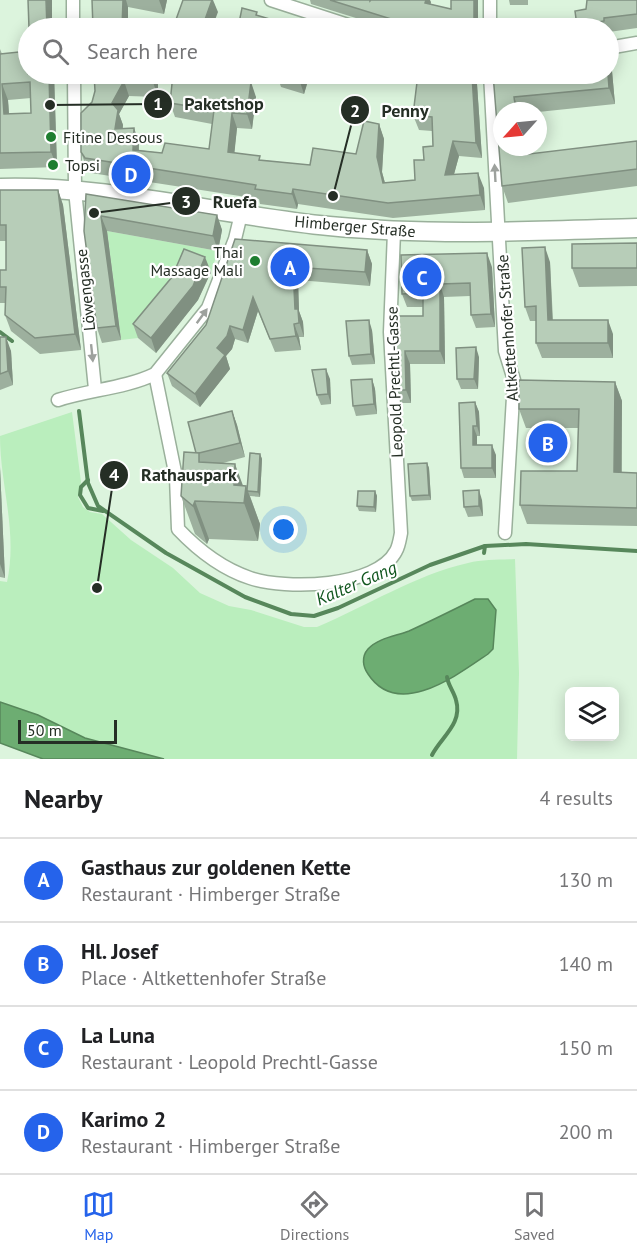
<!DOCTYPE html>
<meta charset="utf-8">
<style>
body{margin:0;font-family:"PT Sans",sans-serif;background:#f2f2f2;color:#202124}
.controls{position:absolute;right:18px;bottom:18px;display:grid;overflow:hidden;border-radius:9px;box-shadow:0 3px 15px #0003}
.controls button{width:54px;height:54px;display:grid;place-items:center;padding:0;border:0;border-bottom:2px solid #e0e0e0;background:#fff;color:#202124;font:30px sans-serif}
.compass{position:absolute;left:493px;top:102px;width:54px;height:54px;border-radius:50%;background:#fff;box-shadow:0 3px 15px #0003;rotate:243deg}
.scale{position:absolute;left:18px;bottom:15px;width:99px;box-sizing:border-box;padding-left:6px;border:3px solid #252e25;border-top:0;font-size:16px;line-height:21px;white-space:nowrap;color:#252e25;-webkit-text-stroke:4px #fff;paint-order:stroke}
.you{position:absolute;left:284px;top:530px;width:21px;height:21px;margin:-15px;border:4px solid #fff;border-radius:50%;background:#1a73e8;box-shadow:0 0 0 9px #1a73e833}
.badge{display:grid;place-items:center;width:39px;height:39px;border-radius:50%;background:#2563eb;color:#fff;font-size:20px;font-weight:700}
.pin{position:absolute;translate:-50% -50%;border:3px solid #fff;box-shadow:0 2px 6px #0006}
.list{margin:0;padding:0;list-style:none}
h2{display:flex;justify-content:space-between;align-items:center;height:78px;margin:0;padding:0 24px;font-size:26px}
h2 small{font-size:20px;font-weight:400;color:#757577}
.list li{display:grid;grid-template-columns:39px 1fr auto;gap:18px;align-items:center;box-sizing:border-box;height:84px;padding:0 24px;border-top:2px solid #e0e0e0}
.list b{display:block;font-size:22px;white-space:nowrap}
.list p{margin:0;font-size:20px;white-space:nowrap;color:#757577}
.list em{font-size:20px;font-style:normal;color:#757577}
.icon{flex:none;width:33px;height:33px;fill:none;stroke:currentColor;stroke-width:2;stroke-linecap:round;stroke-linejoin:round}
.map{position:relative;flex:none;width:637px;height:759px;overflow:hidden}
.search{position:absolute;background:#fff;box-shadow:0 3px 15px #0003;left:18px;right:18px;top:18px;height:66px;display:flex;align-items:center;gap:15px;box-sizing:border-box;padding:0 21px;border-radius:33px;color:#757577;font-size:22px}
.sheet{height:414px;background:#fff}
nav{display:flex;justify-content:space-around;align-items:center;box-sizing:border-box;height:84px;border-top:2px solid #e0e0e0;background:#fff;font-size:16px;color:#757577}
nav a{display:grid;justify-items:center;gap:3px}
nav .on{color:#2563eb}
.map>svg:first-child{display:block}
.green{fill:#baeebd}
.water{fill:#6dad72;stroke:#57875b;stroke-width:1.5}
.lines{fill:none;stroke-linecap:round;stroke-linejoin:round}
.stream{stroke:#57875b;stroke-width:4}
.minor-casing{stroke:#9ab09b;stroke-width:15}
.secondary-casing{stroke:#9ab09b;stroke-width:21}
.minor{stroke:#fff;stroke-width:12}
.secondary{stroke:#fff;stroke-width:18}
.wall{fill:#9db09e;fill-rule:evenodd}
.shaded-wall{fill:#809081}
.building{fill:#b7cdb8;stroke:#809081;stroke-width:1.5;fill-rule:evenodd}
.oneway{fill:#9da19d}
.poi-dot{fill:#1e7e30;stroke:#fff;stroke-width:2}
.labels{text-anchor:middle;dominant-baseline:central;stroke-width:4.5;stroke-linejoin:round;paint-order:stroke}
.poi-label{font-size:16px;fill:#252e25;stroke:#fff;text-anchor:start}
.street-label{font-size:16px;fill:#252e25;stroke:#fff}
.water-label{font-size:18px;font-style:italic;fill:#10561e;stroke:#fff}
.leader{fill:none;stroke:#252e25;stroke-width:2}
.callout-dot{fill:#252e25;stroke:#fff;stroke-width:2}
.mark-label{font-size:18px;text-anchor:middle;font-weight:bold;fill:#fff}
.callout-label{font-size:18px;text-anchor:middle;font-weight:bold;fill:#252e25;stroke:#fff;stroke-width:4.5;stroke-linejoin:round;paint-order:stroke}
</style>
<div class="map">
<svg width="637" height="759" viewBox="0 0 637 759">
<rect width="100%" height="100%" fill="#dcf4dd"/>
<g class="green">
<polygon points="107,231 218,251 211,272 189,264 138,338 121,340"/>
<path d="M72,412L81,482L78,497L83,507L90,512L102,514L131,540L173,568L200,593L229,606L251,610L304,627H317C367,606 415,575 468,563C483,559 500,560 515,559L519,673L517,759H164L85,738L38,715L0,702V581L7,582C18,532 0,485 0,436Z"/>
</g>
<g class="water">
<path d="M475,599H488L496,610L493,649L488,654C457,675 398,720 368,674C363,667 361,657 368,649C378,638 396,636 409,631C431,621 453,610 475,599Z"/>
<polygon points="0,702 38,715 85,738 164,759 43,759 0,743"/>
</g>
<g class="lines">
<g class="stream">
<polyline points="0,332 12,341"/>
<polyline points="79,411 88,483 98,506 166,553 245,597 291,614 314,616 338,608 430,565 485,546 526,544 637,551"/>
<polyline points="88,480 81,487 80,495 88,508 103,511"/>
<polyline points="484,553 485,546"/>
<path d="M432,755C441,737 463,724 456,700C454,692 448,685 447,677"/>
</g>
<g class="minor-casing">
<g id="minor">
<polyline points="73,0 73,28"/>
<polyline points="271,0 357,28"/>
<polyline points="490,28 490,0"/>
<polyline points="608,48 637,43"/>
<polyline points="74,74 75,190 95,389"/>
<polyline points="490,74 505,351 514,380 505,533"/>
<path d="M155,374L176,477L178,529C197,549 223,569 250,578C285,590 377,588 396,551C399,546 400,538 401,533L390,332L394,232"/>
<path d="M58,400C89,390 126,388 155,374L208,308L235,239L241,214"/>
</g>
</g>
<g class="secondary-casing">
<path id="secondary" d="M0,188C110,185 219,215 329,226C431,236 534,231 637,228"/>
</g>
<use href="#minor" class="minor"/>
<use href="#secondary" class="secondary"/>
</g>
<g class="wall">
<polygon points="92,0 167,0 164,14 128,7 128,28 93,28"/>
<polygon points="310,0 430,0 430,4 451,9 451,0 478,0 478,28 388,28 311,4"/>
<polygon points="509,0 528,0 528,5 510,5"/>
<polygon points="637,0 637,28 609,32 609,35 609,28 578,28 577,26 586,9"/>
<path d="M0,49L2,54L28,74H54L57,167L0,169ZM31,98V113L9,114L8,100Z"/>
<polygon points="609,61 612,71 615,104 538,112 538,111 502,111 525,155 637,141 637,186 508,203 502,186 493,74 609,74"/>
<polygon points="94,74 158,74 158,97 129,96 119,114 123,125 123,128 134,128 139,143 139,150 162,153 209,149 212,124 175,117 170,103 217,78 218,74 245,74 242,81 256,97 252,129 237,128 234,153 261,160 310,165 356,154 379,124 384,139 382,172 385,183 415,180 424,160 433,146 432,131 419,130 413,115 418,74 473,74 477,84 482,158 459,156 454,174 484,188 485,210 393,218 298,204 297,209 260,204 259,199 91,173 86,167 81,152 92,102 95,91"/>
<polygon points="310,74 304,94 281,87 277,75"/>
<polygon points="0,190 58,190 63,205 81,350 40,354 11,331 5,315 5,303 0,303 0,270 6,270 6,241 0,241"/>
<polygon points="86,194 217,215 222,230 218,251 107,231 121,340 102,343 97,328"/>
<polygon points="235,239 367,250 372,264 370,286 298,280 299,311 303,322 304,337 299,337 301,350 275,352 258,311 248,343 235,339 232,349 226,356 230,369 200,407 172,386 167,373 206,325"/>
<polygon points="637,243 637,286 579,287 572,268"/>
<polygon points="550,262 553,320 613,334 613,358 542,358 536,343 536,321 530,321 525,307"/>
<polygon points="492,267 495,327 476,328 471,315 470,296 444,297 445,364 410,364 411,403 402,403 397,390 394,316 423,316 423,307 407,307 402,294"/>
<polygon points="211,272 198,300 156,353 138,338 133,324"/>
<polygon points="372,330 375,364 352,365 349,356"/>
<polygon points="0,337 11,351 13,385 0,390"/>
<polygon points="479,357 478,389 461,389 457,379"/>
<polygon points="330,379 331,404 321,405 317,395"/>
<polygon points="372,379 375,389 377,414 356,416 353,406"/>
<polygon points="615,382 622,401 622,472 637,473 637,526 527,524 520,505 577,471 578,428 526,428 519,409"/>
<polygon points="475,402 479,412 480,436 477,436 477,445 496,455 496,478 464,478 461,468"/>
<polygon points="232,411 237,425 245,457 223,463 243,486 246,486 247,490 260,454 262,459 260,497 250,496 260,524 258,541 209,539 207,544 195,534 181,496 196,453"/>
<polygon points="427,463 429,468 431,500 412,501 410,496"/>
<polygon points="0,467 0,468 5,578 0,577"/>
<polygon points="375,491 377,496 376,512 359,511 357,506"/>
<polygon points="482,500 483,516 468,517 464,507"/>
</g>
<g class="shaded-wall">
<polygon points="46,0 52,0 52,28 47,28"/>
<polygon points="123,0 126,0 128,7 128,28 122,28"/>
<polygon points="159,0 167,0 164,14"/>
<polygon points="212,0 213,0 218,12 212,28 202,28"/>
<polygon points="426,0 430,0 431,2 429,15 425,3"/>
<rect x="474" y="0" width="4" height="28"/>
<polygon points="609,61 612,71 615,104 609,88 608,74"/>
<polygon points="49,74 54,74 57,167 51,152"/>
<polygon points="153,74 158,74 158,97 153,82"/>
<polygon points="235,74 245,74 238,95 233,80"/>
<polygon points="302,74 310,74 304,94 300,82"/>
<polygon points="472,74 473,74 477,84 482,158 476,143"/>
<polygon points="124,81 129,96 119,114 123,125 120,144 115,129 112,103"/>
<polygon points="251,82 256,97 252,129 247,114"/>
<polygon points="2,84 8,100 10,129 4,114"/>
<polygon points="514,97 519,111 516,111"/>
<polygon points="232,113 237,128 233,167 228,152"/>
<polygon points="379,124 384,139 382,172 389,198 383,183 377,157"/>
<polygon points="134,128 139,143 138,164 133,150"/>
<polygon points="453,141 459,156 450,189 445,175"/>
<polygon points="520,147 524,147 527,172 521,155"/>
<polygon points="478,173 484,188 485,210 480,195"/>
<polygon points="293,189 298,204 297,209 292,194"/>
<polygon points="58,190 63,205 81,350 75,334"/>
<polygon points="217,215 222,230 218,251 213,236"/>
<polygon points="101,216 107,231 121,340 116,326"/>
<polygon points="545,247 550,262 553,334 548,320"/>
<polygon points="367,250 372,264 370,286 365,272"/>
<polygon points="487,253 492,267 495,327 491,314"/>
<polygon points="205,257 211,272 198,300 156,353 151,338"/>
<polygon points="293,267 298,280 299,311 303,322 304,337 295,309"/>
<polygon points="440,284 444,297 445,364 440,351"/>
<polygon points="253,297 258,311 248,343 243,330"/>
<polygon points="369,320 372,330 375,364 371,354"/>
<polygon points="608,320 613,334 613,358 608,343"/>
<polygon points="294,324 299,337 301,350 296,336"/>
<polygon points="230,326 235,339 232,349 226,356 230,369 200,407 195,394 217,348"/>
<polygon points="6,337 11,351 13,385 8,371"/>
<polygon points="476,347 479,357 478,389 474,379"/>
<polygon points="405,351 410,364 411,403 406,390"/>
<polygon points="326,369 330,379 331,404 328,394"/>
<polygon points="372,379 375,389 377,414 374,404"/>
<polygon points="615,382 622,401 621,491 614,472"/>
<polygon points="475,402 479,412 480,436 477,426"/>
<polygon points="232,411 237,425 245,457 240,443"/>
<polygon points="473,426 477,436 477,455 473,445"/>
<polygon points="492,445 496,455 496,478 492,468"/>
<polygon points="260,454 262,459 260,497 258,492"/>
<polygon points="427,463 429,468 431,500 429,495"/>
<polygon points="235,464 245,491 246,486 260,524 258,541 244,503 234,485"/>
<polygon points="0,467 5,578 0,564"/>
<polygon points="479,490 482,500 483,516 479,506"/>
<polygon points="375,491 377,496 376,512 374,507"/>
<polygon points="195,501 209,539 207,544 193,506"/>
</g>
<g class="building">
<polygon points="28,0 46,0 47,28 29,28"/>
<polygon points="92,0 123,0 122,28 93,28"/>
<polygon points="183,0 212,0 202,28 173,28"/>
<polygon points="330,0 370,0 370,1 371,0 426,0 425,3 451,9 451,0 474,0 474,28 420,28"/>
<polygon points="587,0 637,0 637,14 604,18 604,21 577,26 575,11 586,9"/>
<polygon points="242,8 257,12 256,15 300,28 238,28"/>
<path d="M28,51V74H49L51,152L0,153V54ZM30,82L31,113L4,114L2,84Z"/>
<polygon points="94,74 153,74 153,82 124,81 112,103 118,110 115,129 134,128 133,150 162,153 165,143 209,149 214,110 170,103 173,74 217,78 218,74 235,74 233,80 251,82 247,114 232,113 228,152 260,156 259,160 310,165 313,148 356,154 364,121 379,124 377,157 383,183 415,180 414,160 424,160 423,147 433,146 432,117 413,115 418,74 472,74 476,143 453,141 445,175 478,173 480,195 388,203 293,189 292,194 255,189 256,185 85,158 81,152 81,113 92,102 95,91"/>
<polygon points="277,74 302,74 300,82 277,75"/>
<polygon points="493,74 608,74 609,88 514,97 516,111 502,111 502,147 520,147 521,155 637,141 637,169 502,186"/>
<polygon points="0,190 58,190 75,334 35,338 5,315 6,287 0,287 0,270 6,270 6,225 0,225"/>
<polygon points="86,194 217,215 213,236 101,216 116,326 97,328 84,231"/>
<polygon points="235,239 367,250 365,272 293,267 295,309 298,309 299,323 294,324 296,336 270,339 253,297 243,330 230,326 227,336 217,348 225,355 195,394 167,373 206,325"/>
<polygon points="637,243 637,268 572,268 572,244"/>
<polygon points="545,247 548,320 608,320 608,343 536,343 536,306 525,307 522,248"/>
<polygon points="184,249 205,257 193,286 151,338 133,324 172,277"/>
<polygon points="487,253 491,314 471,315 470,283 440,284 440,351 405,351 406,390 397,390 394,316 423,316 423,293 402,294 401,255"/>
<polygon points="369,320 371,354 349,356 346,321"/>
<polygon points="0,337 6,337 8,371 0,374"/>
<polygon points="476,347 474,379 457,379 456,348"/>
<polygon points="326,369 328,394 317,395 312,370"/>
<polygon points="372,379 374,404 353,406 351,380"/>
<polygon points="519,380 615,382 614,472 637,473 637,508 520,505 521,471 577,471 579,409 519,409"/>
<polygon points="475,402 477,426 473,426 473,445 492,445 492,468 461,468 459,403"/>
<polygon points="232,411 240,443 199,453 196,453 188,422"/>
<polygon points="184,452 199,453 199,462 235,464 234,485 246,486 244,503 195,501 193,506 181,496"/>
<polygon points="250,453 260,454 258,492 248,491 247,490"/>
<polygon points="427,463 429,495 410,496 408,464"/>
<polygon points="479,490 479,506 464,507 463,491"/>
<polygon points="358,491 375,491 374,507 357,506"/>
</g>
<defs><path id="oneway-solid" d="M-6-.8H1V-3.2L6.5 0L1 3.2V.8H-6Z" transform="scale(1.5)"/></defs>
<g class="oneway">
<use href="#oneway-solid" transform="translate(495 173) rotate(-93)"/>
<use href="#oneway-solid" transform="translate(202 316) rotate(-54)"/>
<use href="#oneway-solid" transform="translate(92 353) rotate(84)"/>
</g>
<g class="poi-dot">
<circle cx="51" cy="137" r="6"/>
<circle cx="53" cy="165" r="6"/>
<circle cx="255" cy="261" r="6"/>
</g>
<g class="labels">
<g class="poi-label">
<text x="63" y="137">Fitine Dessous</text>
<text x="65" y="165">Topsi</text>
<text x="243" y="252" text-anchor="end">Thai<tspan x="243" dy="18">Massage Mali</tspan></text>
</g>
<g class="street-label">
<text transform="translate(355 226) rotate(5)">Himberger Straße</text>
<text transform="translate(85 290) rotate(-96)">Löwengasse</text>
<text transform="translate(507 328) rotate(-94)">Altkettenhofer Straße</text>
<text transform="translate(394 382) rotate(-92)">Leopold Prechtl-Gasse</text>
</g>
<g class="water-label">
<text transform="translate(356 583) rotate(-23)">Kalter Gang</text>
</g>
</g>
<path class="leader" d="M50 105L158 104M333 196L355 110M94 213L186 201M97 588L114 475"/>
<g class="callout-dot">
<circle cx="50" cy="105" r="6"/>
<circle cx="333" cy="196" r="6"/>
<circle cx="94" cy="213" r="6"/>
<circle cx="97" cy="588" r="6"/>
<circle cx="158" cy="104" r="15"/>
<circle cx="355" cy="110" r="15"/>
<circle cx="186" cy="201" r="15"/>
<circle cx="114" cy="475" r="15"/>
</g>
<g class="mark-label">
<text x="158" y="110">1</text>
<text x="355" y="117">2</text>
<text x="186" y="208">3</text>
<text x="114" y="481">4</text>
</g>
<g class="callout-label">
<text x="224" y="110">Paketshop</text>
<text x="405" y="117">Penny</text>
<text x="235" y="208">Ruefa</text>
<text x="189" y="481">Rathauspark</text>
</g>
</svg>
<div class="controls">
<button><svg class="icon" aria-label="layers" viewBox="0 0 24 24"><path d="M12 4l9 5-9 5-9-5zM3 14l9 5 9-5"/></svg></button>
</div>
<svg class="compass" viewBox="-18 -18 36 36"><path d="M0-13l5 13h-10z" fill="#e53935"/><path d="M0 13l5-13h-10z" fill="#757577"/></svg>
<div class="scale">50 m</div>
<div class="you"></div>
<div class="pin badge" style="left:290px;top:267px">A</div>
<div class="pin badge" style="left:548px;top:443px">B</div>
<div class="pin badge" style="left:422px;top:277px">C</div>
<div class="pin badge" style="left:131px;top:174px">D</div>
<div class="search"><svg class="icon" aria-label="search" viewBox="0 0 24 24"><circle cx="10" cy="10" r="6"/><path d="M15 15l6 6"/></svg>Search here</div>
</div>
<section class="sheet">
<h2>Nearby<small>4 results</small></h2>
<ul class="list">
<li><span class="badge">A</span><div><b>Gasthaus zur goldenen Kette</b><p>Restaurant · Himberger Straße</p></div><em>130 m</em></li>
<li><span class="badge">B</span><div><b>Hl. Josef</b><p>Place · Altkettenhofer Straße</p></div><em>140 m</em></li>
<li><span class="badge">C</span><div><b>La Luna</b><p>Restaurant · Leopold Prechtl-Gasse</p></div><em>150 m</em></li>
<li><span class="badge">D</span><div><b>Karimo 2</b><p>Restaurant · Himberger Straße</p></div><em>200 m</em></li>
</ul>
</section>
<nav>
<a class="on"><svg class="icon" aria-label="map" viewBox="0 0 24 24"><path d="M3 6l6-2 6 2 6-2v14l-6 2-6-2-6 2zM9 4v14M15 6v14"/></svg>Map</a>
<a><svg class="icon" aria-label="directions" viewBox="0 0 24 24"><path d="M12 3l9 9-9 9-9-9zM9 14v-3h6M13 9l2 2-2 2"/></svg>Directions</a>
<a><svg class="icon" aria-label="saved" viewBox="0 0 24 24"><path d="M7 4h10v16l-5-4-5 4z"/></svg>Saved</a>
</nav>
